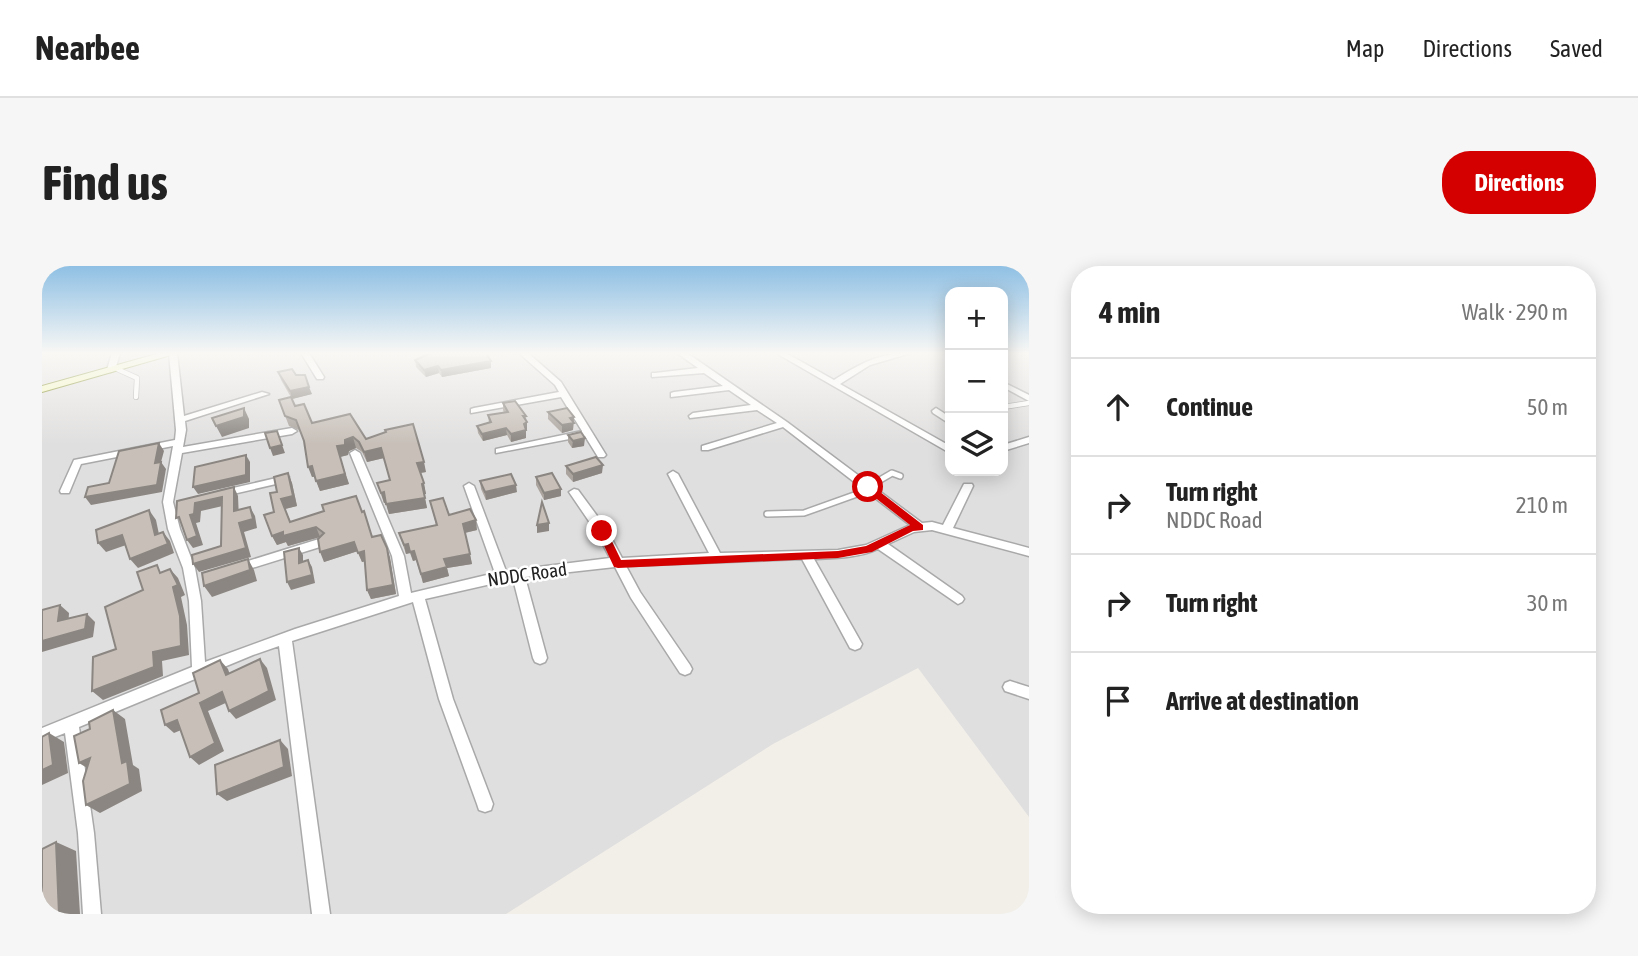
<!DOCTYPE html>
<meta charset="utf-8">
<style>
body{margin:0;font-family:"Asap Condensed",sans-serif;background:#f6f6f6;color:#222}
.controls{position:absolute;right:21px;top:21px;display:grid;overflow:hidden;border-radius:14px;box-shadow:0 4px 18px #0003}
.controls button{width:63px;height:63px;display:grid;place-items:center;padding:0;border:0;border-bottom:2px solid #e0e0e0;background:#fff;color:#222;font:35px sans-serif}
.stop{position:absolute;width:21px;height:21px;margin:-16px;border:5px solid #d40000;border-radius:50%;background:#fff}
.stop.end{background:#d40000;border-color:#fff;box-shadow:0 2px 7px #0008}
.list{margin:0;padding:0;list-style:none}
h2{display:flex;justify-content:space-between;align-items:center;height:91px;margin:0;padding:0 28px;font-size:30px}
h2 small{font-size:23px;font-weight:400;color:#767676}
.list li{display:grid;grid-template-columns:46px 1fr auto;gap:21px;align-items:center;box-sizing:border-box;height:98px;padding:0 28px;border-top:2px solid #e0e0e0}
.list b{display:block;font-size:26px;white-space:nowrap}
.list p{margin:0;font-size:23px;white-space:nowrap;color:#767676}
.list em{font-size:23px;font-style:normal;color:#767676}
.icon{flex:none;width:38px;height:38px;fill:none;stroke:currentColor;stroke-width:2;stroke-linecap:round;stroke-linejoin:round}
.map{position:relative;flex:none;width:987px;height:648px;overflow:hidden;border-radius:28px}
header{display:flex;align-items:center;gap:42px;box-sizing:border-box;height:98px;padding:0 35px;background:#fff;border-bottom:2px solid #e0e0e0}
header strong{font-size:33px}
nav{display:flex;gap:38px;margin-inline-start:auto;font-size:24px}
.intro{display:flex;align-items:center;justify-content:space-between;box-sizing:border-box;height:168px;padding:0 42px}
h1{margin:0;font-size:49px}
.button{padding:18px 32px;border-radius:28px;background:#d40000;color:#fff;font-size:24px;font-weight:700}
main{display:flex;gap:42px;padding:0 42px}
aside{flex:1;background:#fff;border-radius:28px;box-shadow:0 4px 18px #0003}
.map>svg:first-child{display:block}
.residential{fill:#e0dfdf}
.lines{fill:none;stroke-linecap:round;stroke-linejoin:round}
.lane-far1-casing{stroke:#a9a9a9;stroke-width:6}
.lane-casing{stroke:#a9a9a9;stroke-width:8}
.street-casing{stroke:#a9a9a9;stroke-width:3}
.secondary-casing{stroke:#707d05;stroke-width:2}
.lane-far1{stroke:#fff;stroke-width:4.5}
.lane{stroke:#fff;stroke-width:5}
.street{fill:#fff;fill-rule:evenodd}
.secondary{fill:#f7fabf;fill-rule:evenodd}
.wall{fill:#aba49e}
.shaded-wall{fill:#8b8681}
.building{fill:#c7bfb8;stroke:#8b8681;stroke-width:2}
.route{fill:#d40000}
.labels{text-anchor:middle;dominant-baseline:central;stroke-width:5;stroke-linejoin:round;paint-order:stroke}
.street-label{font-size:19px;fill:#222;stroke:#fff}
</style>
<header>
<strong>Nearbee</strong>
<nav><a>Map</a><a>Directions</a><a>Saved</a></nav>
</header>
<div class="intro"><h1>Find us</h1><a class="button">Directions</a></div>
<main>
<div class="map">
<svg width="987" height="648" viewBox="0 0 987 648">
<rect width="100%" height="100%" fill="#f2efe9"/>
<polygon class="residential" points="0,87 908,87 908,205 961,205 961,87 987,87 987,551 876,402 731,478 464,648 0,648"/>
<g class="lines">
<g class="lane-far1-casing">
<g id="lane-far1">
<polyline points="75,103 95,112 94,131"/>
<polyline points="961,141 987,137"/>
</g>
</g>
<g class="lane-casing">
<g id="lane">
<polyline points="826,221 850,207 858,210"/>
<polyline points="725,248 762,247 829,223"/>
</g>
</g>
<g class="street-casing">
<g id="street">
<polygon points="70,87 78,87 73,104 69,106 65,104"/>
<path d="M127,87H135L142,150L220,126L227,128L143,155L144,164L141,181L250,162L255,165L250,168L140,187L131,236L138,263L153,302L159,335L163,396L253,363L357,330L350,290L308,187L313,184L318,187L362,290L369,327L453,307L422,220L427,217L432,220L464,305L568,292L555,267L527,226L532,223L536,224L564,262L580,292L667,287L626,208L631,205L636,208L678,287L796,284L824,279L868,259L741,161L666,184H660V180L735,157L715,144L648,152L647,150L651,147L709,139L687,124L629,131V127L632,126L681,120L662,107L610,111V107H613L656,102L635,87H645L745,156L880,257L890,256L901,259L922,218H930L931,220L911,262L987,282V290L890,264L872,266L846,278L920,330L922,333L920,336L916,338L836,283C817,292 793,292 772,293L820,378L818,382L813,384L808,382L760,293L584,300L598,326L648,399L650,403L648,407L643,409L638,407L589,332L573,301L483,311L505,392L503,396L498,398L493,396L491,392L471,313L383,333L411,433L451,538L449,544L443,546L437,544L435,538L397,433L371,336L250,375L288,648H270L237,380L211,389L37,461L52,567L59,648H41L36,567L23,467L0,476V462L150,401L147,335L141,302L126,263L121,236L131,180L39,198L27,227H19L18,225L32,194L133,174L134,164Z"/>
<polygon points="259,87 267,87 282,111 281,113 275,113"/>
<polygon points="477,87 486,87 519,116 564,189 562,191 556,191 543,170 454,187 454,183 540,165 519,131 429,147 429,143 432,142 517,126 513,119"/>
<path d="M734,87H744L792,114C818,98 836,87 869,87L828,99L798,118L908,180V187Z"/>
<polygon points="901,87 908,87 908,91"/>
<polygon points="961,116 987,129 987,135 961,121"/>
<polygon points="894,142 908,151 908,158 891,147 890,145"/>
<polygon points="987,171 987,177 961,185 961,179"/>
<polygon points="243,210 247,211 247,215 178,231 173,228 178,225"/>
<polygon points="277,273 281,274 283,277 281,280 194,307 188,303 190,300"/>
<polygon points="968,415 987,421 987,433 963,425 961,421 963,417"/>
</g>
</g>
<g class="secondary-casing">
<polygon id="secondary" points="118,87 136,87 0,126 0,120"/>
</g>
<use href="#lane-far1" class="lane-far1"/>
<use href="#lane" class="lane"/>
<use href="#street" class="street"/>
<use href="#secondary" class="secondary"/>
</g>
<g class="wall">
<polygon points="373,94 449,102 400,111 397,107 384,111 374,101"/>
<polygon points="236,106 254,109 270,128 250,133 239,114"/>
<polygon points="237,134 253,140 270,157 324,173 384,206 379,207 384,228 382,228 385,242 347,248 344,237 342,237 335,217 348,214 342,192 325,196 320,186 314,182 307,185 306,189 298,191 307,218 278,225 273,211 270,211 262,175 257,164 247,160"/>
<polygon points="461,137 484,150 485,163 484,164 484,172 469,176 465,169 441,175 436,167 435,160 447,157 446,149 462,147 461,144"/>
<polygon points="506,146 532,151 531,164 520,167 506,153"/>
<polygon points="526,169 542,180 530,182 526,176"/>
<polygon points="524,200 560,207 531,216 524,208"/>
<polygon points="246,207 250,217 255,240 243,243 249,256 331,271 345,282 348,292 354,328 329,333 325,324 323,295 320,296 316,285 282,296 278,271 246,280 244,276 235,279 230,270 232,246 235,226"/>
<polygon points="494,211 519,223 519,230 502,234 494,219"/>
<polygon points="438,215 475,226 444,234 439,223"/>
<polygon points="388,235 407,249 435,264 423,267 430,298 405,302 407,310 381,317 374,294 371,295 368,287 364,288 357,267 394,259"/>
</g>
<g class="shaded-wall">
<polygon points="449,95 449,102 400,111 399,104"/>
<polygon points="396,100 397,107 384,111 382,104"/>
<polygon points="267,121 270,128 250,133 248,125"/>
<polygon points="202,142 207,153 207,162 180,171 174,160"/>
<polygon points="532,151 531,164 520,167 520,159 528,152"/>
<polygon points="485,156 485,163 483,165 484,164 484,172 469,176 469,168"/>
<polygon points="464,162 465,169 441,175 440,168"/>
<polygon points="235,165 243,187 231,190 228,182"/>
<polygon points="311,171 314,182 307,185 306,189 298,191 307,218 278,225 274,215 295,180 303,174"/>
<polygon points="543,172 542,180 530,182 531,175"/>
<polygon points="117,177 122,185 119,196 124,203 120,226 49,239 43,231 113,197"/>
<polygon points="339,182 342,192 325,196 322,186"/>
<polygon points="204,189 208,196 208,216 156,228 151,221"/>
<polygon points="382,196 384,206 377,207 375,197"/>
<polygon points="561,199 560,207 531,216 531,208"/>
<polygon points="270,200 274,210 270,211 266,201"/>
<polygon points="246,207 250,217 255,240 243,243 252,266 239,233"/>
<polygon points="382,217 384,228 382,228 380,218"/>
<polygon points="474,219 475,226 444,234 443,226"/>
<polygon points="192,221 196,230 197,254 192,245"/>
<polygon points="519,223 519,230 502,234 502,227"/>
<polygon points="342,226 345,237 342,237 339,227"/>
<polygon points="180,231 185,239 159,245 158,256 154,257 161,279 151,282 145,274 148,249 153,237"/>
<polygon points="383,232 385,242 347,248 344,238"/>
<polygon points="208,241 213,250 215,262 202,266 209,291 157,306 151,298 204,282 197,257"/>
<polygon points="107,244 114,254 119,278 113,269"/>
<polygon points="434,254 435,264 422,267 421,258"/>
<polygon points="507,257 507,265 495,267 495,259"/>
<polygon points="274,261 278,271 246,280 244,276 235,279 230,270 241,266"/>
<polygon points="121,266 128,275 132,287 96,302 88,293"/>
<polygon points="80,269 87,278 64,286 56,277"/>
<polygon points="312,276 316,285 282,296 278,286"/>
<polygon points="366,278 368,287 364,288 362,279"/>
<polygon points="257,282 261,289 261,304 257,297"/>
<polygon points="345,282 348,292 354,328 329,333 325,324"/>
<polygon points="322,285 325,295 320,296 316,287"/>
<polygon points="372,285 374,294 371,295 368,286"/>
<polygon points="428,288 430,298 405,302 407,310 381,317 379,308 402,293"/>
<polygon points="206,293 212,304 215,315 170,331 162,320"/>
<polygon points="266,294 270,301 273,317 249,324 245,316"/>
<polygon points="128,303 136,312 143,329 139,331 145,359 147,389 120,395 121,410 61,434 50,425 111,386 131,321"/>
<polygon points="18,339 27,347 26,364 16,355"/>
<polygon points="45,348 53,356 51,371 0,386 0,375"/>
<polygon points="218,393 225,402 234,434 194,453 187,445"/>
<polygon points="178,394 186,403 191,418 184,409"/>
<polygon points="180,426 188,435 166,445 182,485 157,499 148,491 158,437"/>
<polygon points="71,444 83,453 91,499 97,503 100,525 58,547 44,539 80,497"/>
<polygon points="135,454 144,462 132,467 123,459"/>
<polygon points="7,467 22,476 26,507 0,519 0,504"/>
<polygon points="238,474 246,483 250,510 185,535 175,528"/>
<polygon points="48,492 50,505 37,497"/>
<polygon points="14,576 34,585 38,648 17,648"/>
</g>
<g class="building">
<polygon points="389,87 444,87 449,95 399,104 396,100 382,104 373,94"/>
<polygon points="250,103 254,109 263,109 267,121 248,125 236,106"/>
<polygon points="249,131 253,140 262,138 270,157 308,148 324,173 344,166 343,164 371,158 382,196 375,197 382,217 380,218 383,232 344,238 342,226 339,227 335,217 348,214 339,182 322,186 317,176 311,171 303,174 303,179 295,180 303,208 274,215 270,200 266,201 262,175 254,154 243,150 237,134"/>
<polygon points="473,135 484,150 481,150 485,156 482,158 484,164 469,168 464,162 440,168 435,160 449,156 446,149 466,146 461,137"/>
<polygon points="202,142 202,151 174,160 170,152"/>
<polygon points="525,142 532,151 528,152 532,157 520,159 506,146"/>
<polygon points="235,165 240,179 228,182 223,167"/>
<polygon points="539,166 543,172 531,175 526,169"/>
<polygon points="117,177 113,197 119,196 115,219 43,231 46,221 67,217 77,185"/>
<polygon points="204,189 204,209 151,221 153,201"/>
<polygon points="554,191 561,199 531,208 524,200"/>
<polygon points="246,207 251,230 239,233 248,256 282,245 280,239 314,230 320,246 322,245 330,271 339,269 345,282 351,319 325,324 322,285 316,287 312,276 278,286 276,273 282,267 274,261 241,270 241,266 230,270 222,249 232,246 228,227 235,226 232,211"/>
<polygon points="510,207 519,223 502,227 494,211"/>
<polygon points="469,208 474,219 443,226 438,215"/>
<polygon points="192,221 192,245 208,241 211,253 197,257 204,282 151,298 150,289 179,280 180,231 153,237 152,248 148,249 155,270 145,274 137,251 134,252 135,235"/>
<polygon points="401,232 407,249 428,243 434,254 421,258 428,288 402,293 405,301 379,308 372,285 368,286 366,278 362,279 357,267 395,259 388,235"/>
<polygon points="500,236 507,257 495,259"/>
<polygon points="107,244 113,269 121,266 126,278 88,293 80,269 56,277 54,264"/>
<polygon points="257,282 257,297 266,294 270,309 245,316 242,286"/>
<polygon points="206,293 208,304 162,320 160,307"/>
<polygon points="115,299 118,307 128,303 136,319 131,321 138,350 139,380 111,386 112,401 50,425 51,391 74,383 63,341 101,324 95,306"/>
<polygon points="18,339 16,355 45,348 43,363 0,375 0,344"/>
<polygon points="218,393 227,425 187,445 180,426 158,437 173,477 148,491 135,454 123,459 119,444 157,427 151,407 178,394 184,409"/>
<polygon points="71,444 80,497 85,495 88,518 44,539 41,515 48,492 37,497 32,470 48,463 47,456"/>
<polygon points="7,467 11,499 0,504 0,471"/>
<polygon points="238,474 242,501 175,528 173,499"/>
<polygon points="14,576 17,648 0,648 0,583"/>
</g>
<linearGradient id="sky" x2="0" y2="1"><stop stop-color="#8fc0e4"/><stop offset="0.49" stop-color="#f9f8f5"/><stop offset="1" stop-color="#f9f8f5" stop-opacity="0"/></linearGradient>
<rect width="987" height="178" fill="url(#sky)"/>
<polygon class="route" points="822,219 829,219 881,259 881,264 871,265 830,286 796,292 576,302 572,301 555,265 564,263 579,294 796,285 824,280 868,259 822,223"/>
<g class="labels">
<g class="street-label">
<text transform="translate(485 308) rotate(-8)">NDDC Road</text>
</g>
</g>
</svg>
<div class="controls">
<button>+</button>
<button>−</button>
<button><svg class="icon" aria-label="layers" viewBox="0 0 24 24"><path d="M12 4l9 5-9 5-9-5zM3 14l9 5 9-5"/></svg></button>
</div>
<div class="stop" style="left:826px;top:221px"></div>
<div class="stop end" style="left:560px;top:265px"></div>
</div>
<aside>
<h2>4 min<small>Walk · 290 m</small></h2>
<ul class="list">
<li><svg class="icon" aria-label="ahead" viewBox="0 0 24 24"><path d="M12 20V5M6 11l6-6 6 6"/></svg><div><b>Continue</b></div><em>50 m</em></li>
<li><svg class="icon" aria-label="right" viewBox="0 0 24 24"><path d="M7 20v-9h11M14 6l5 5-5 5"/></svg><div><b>Turn right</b><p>NDDC Road</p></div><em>210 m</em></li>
<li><svg class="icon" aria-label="right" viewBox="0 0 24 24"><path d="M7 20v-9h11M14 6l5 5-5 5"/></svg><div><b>Turn right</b></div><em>30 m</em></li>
<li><svg class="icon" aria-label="arrive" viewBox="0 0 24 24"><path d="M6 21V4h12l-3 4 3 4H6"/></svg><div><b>Arrive at destination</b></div></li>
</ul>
</aside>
</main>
